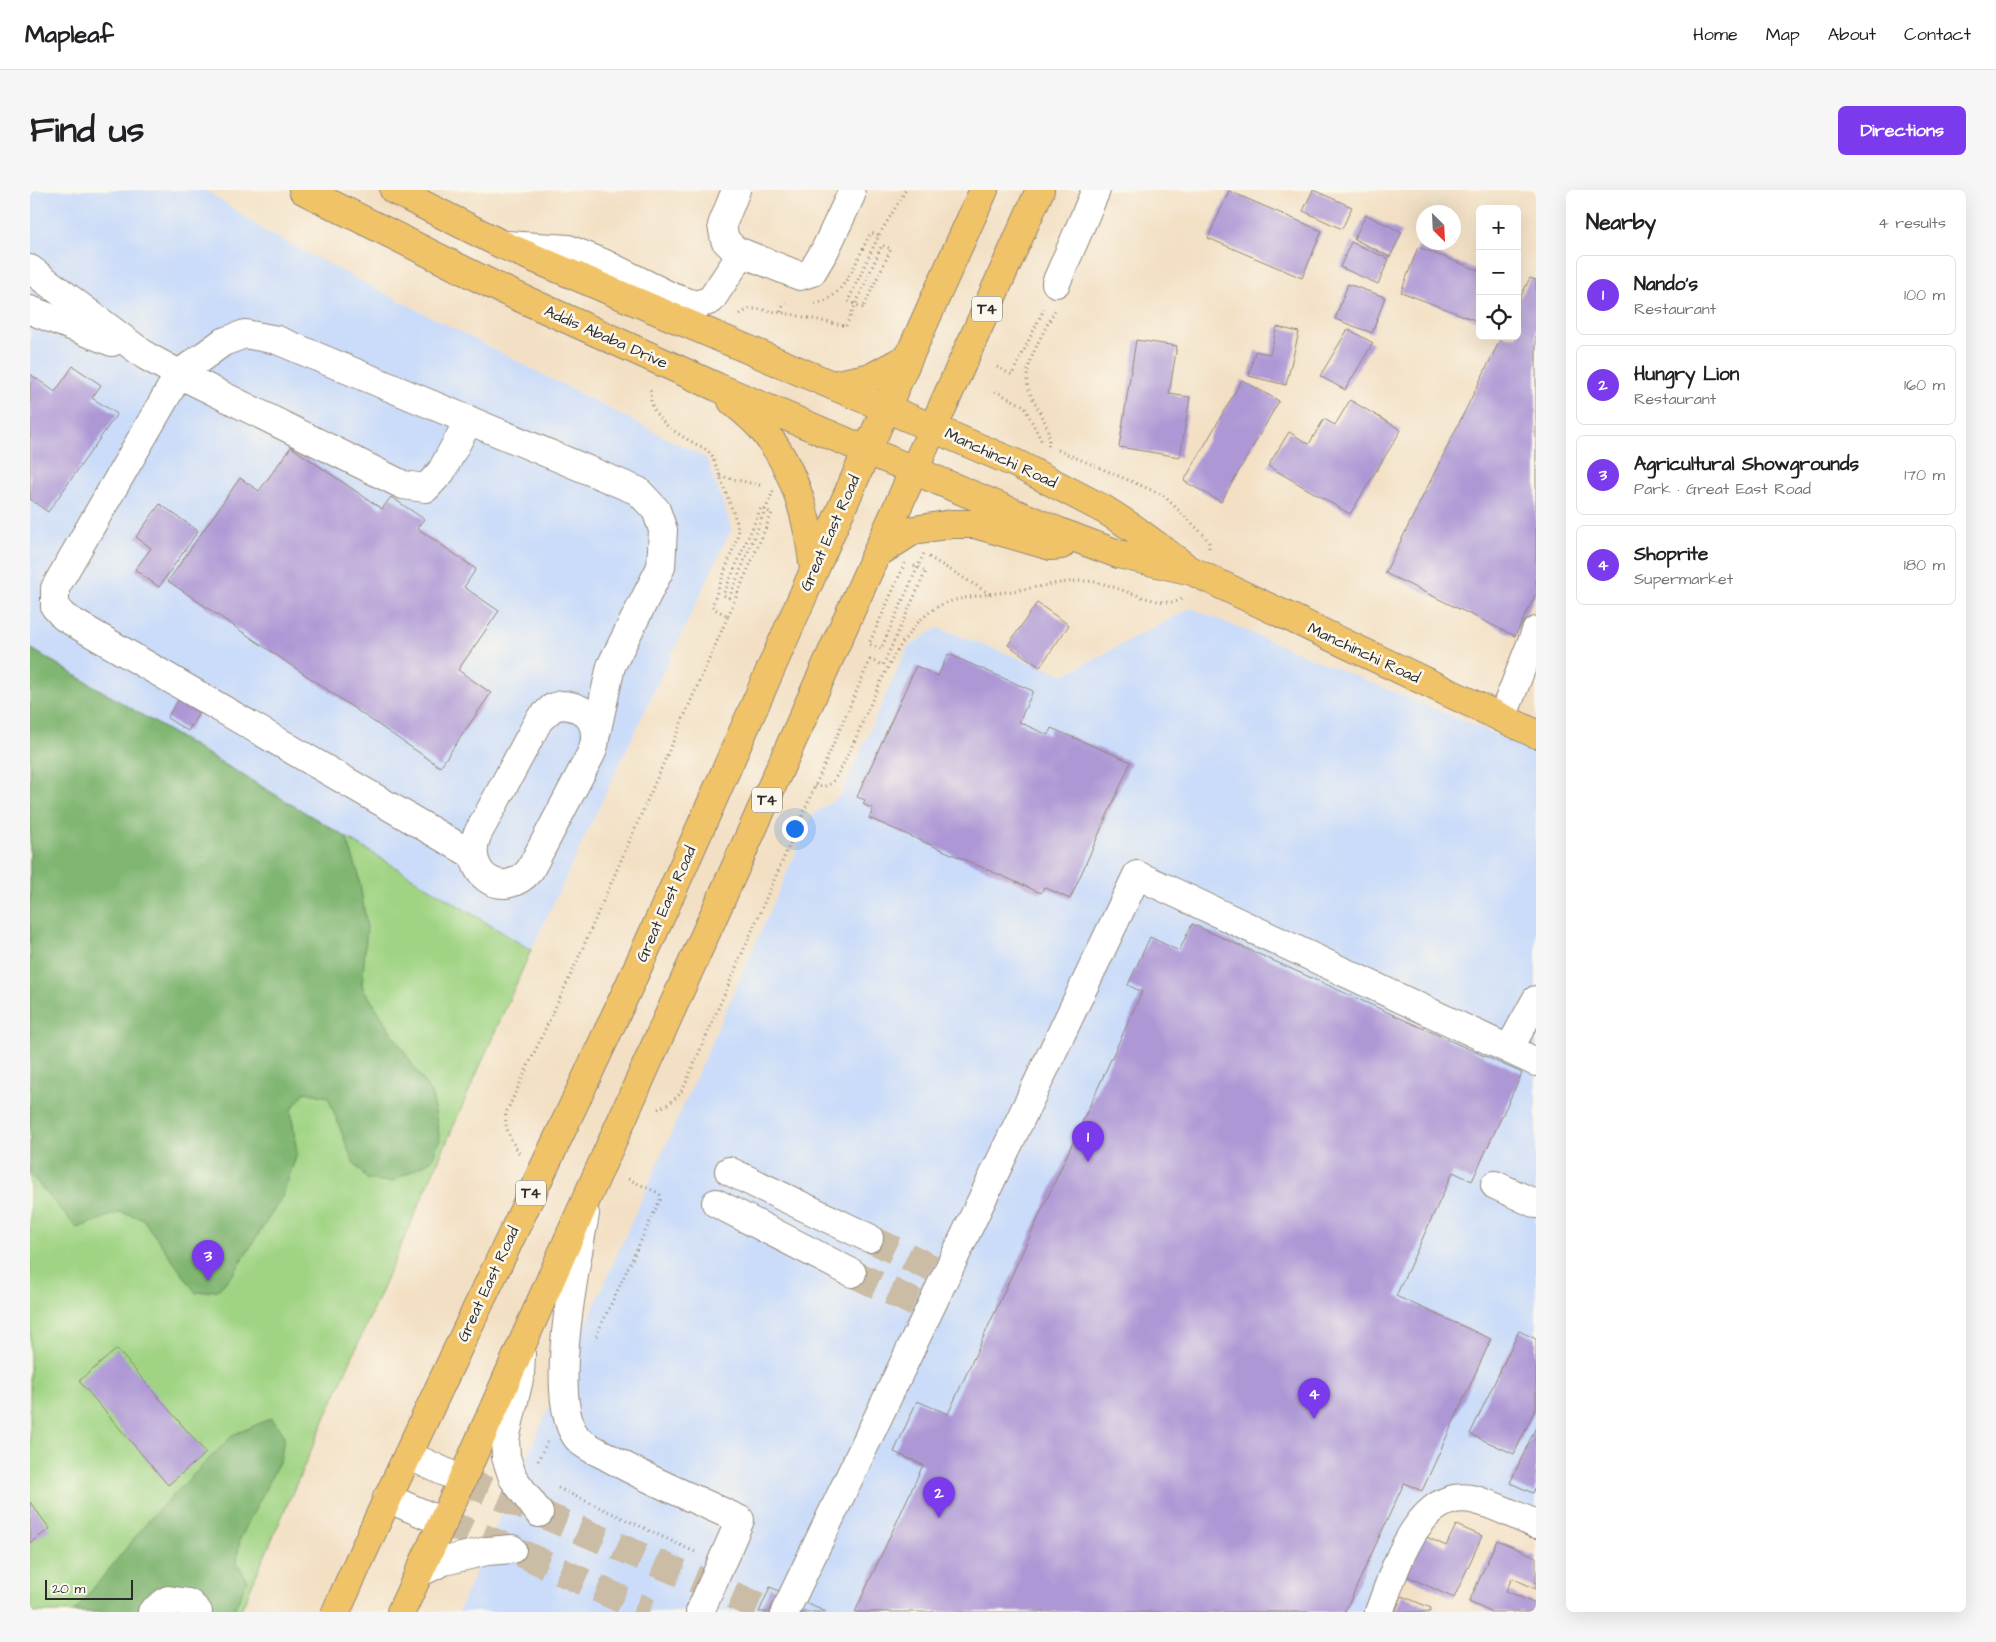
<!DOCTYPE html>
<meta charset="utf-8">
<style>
body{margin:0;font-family:"Architects Daughter",sans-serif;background:#f6f6f6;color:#202124}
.controls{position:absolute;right:15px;top:15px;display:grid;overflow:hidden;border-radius:8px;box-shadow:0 5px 20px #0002}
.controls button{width:45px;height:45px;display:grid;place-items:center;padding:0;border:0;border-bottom:1px solid #e0e0e0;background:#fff;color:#202124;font:25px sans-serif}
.compass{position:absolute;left:1386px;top:15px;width:45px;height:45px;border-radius:50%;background:#fff;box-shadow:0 5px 20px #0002;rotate:156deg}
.scale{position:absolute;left:15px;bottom:12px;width:88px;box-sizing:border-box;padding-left:5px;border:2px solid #2b2b2b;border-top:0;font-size:14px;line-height:18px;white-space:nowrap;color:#2b2b2b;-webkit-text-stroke:4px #fbf7ec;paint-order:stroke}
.you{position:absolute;left:764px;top:638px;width:18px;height:18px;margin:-12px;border:4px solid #fff;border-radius:50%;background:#1a73e8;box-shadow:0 0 0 8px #1a73e833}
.badge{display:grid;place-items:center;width:32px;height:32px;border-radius:50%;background:#7c3aed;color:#fff;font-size:16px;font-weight:700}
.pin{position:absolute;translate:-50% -41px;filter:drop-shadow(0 1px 2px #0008)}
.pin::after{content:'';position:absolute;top:26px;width:18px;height:15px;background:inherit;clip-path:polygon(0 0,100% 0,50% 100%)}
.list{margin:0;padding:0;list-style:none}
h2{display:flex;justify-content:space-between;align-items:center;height:65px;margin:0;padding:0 20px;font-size:21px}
h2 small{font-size:16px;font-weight:400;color:#757577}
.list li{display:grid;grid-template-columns:32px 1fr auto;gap:15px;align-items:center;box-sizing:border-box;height:80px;margin:0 10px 10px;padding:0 10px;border:1px solid #e0e0e0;border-radius:8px}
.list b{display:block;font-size:19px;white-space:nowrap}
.list p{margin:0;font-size:16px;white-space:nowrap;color:#757577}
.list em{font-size:16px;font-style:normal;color:#757577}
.icon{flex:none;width:28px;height:28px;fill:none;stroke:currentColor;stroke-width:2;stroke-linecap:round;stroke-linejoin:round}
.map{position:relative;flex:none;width:1506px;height:1422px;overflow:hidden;border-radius:8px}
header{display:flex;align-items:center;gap:30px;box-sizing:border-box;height:70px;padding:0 25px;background:#fff;border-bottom:1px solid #e0e0e0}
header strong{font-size:24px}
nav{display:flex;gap:28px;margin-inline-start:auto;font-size:18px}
.intro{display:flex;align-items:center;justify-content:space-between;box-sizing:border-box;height:120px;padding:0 30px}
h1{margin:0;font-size:35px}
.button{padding:12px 22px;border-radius:8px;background:#7c3aed;color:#fff;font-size:18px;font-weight:700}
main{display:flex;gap:30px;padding:0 30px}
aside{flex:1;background:#fff;border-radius:8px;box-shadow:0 5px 20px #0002}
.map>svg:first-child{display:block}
.built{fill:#cadcf9}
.green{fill:#a0d484;stroke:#668058}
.forest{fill:#80b672;stroke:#56704e}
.building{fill:#ad98d5}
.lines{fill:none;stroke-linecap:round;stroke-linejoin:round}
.minor-tunnel{stroke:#cbbca5;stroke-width:28;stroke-dasharray:28 14;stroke-linecap:butt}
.minor-casing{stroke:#8f8678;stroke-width:30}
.major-casing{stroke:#8f8678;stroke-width:30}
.path{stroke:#8f8678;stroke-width:3;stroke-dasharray:1 4;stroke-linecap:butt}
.minor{stroke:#fff;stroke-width:28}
.major{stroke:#f1c369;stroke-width:28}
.path-bridge{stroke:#8f8678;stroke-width:3;stroke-dasharray:1 4;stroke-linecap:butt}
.labels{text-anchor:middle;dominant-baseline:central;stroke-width:5;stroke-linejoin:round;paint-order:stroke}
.shield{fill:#fbf7ec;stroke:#696865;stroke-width:1}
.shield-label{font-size:15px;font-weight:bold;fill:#2b2b2b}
.street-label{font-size:16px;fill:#2b2b2b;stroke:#fbf7ec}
</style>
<header>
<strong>Mapleaf</strong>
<nav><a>Home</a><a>Map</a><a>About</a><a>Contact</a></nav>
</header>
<div class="intro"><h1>Find us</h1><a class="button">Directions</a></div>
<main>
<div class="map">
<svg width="1506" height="1422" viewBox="0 0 1506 1422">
<rect width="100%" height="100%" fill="#fbf7ec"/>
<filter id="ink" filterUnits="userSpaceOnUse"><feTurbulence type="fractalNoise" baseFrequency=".02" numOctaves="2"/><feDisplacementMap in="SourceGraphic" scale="10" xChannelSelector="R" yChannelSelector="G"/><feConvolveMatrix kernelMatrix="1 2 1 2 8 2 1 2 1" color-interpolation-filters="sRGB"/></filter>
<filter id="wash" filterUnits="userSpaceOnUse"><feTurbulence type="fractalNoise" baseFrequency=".0096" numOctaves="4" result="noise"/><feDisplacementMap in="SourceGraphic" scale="20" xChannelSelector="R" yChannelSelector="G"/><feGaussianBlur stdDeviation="1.12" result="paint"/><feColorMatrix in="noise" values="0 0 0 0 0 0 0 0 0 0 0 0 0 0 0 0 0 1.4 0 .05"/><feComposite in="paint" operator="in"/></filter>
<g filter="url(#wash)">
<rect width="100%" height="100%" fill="#f3e0c4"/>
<g class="built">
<polygon points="0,0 176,0 238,43 677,269 702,338 501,760 316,647 0,458"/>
<polygon points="1161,418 1506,561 1506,1334 1442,1309 1402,1319 1349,1422 428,1422 783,624 810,606 878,457 908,438 1034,485"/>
</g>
<polygon class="green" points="0,458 316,647 501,760 210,1422 0,1422"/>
<g class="forest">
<polygon points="0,458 316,647 328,682 337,737 332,796 402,905 410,950 401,971 361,992 338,990 323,972 298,907 275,902 261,920 267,964 252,1007 204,1083 188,1100 166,1103 112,1028 90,1022 47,1038 0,984"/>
<polygon points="242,1228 254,1246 251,1268 210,1349 207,1372 217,1391 203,1422 44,1422 125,1323 203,1245"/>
</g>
<g id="blocks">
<g class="building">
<polygon points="1283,0 1322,17 1312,39 1273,21"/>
<polygon points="1199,1 1292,41 1272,88 1178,48"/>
<polygon points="1336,25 1372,42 1360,67 1324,49"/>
<polygon points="1321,52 1359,69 1348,94 1310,77"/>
<polygon points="1388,57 1450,81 1450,132 1371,102"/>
<polygon points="1500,88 1506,90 1506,404 1485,446 1355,383 1472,146 1487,146 1487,114"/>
<polygon points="1318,94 1355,107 1342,143 1305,129"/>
<polygon points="1247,137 1269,142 1256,195 1219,186 1225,161 1240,164"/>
<polygon points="1318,139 1343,153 1315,200 1290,186"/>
<polygon points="1106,150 1147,156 1139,204 1160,207 1150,267 1089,257"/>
<polygon points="43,176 71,195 62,208 87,224 18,322 0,309 0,184 25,202"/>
<polygon points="1212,190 1249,211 1191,312 1154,291"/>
<polygon points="1320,210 1371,240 1320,324 1238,276 1259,242 1279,254 1294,229 1305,235"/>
<polygon points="261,257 352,319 361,307 394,329 387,338 446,379 434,397 469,421 428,480 461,503 410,577 138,391 210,288 229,301"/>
<polygon points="130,314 168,341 129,397 105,380 121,358 106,347"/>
<polygon points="1007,413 1039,435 1010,477 978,455"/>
<polygon points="918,464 1003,501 989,532 1018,545 1021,538 1101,572 1040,709 1014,697 1011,703 839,628 843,619 833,614 835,610 827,607 886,476 908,486"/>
<polygon points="148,510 169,523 158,541 137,528"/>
<polygon points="1162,734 1492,883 1442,991 1423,982 1366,1106 1461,1149 1392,1301 1374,1293 1315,1422 825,1422 893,1275 864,1262 887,1211 918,1224 1112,802 1098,795 1120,747 1149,761"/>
<polygon points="1489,1141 1506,1149 1506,1218 1484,1264 1440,1244"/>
<polygon points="87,1159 176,1263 138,1295 49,1191"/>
<polygon points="1506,1237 1506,1296 1503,1303 1480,1293"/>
<polygon points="0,1312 20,1339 0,1353"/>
<polygon points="1426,1335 1452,1346 1424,1408 1372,1384 1390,1344 1416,1356"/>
<polygon points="1467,1350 1506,1367 1506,1399 1482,1388 1476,1401 1506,1414 1506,1422 1461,1422 1439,1412"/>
<polygon points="740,1397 796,1422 729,1422"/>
<polygon points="1372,1406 1401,1418 1400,1422 1365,1422"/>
</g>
</g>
</g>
<g filter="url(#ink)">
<use href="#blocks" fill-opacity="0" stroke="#8f8678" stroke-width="1"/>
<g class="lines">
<g class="minor-tunnel">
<polyline points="839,1048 916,1085"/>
<polyline points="822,1083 900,1120"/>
<polyline points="432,1290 742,1422"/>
<polyline points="413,1332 482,1359 619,1422"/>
</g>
<g class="minor-casing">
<g id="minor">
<polyline points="706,0 692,35 695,50 705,60 770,86 782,82 795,60 821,5"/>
<polyline points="477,55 538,59 573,73 642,107 666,115 681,110 712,63"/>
<polyline points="0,79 116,166 149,184 373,295 396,298 411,282 439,230"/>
<polyline points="1026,93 1066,0"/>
<polyline points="0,120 82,152"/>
<path d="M531,515C560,516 572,538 561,564L500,680C472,713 432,682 447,645L509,530L522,518Z"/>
<polyline points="1472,528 1506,441"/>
<polyline points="443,665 34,427 25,417 25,398 149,184 193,152 215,144 247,150 608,301 626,320 633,340 631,377 581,476 566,544"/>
<polyline points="1479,859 1506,810"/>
<polyline points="699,981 839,1048"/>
<polyline points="1465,995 1506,1014"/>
<polyline points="686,1013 822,1083"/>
<path d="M555,1024C547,1070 514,1218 550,1251C557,1257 568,1262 576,1266C619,1291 666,1309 710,1330L670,1422"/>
<polyline points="491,1163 490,1185 475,1249 476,1267 483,1288 509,1323"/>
<polyline points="378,1265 432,1290"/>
<polyline points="357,1308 413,1332"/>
<polyline points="389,1383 414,1371 457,1361 482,1359"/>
<polyline points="122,1422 138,1410 159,1413 168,1422"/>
<polyline points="755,1422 1107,685 1506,872"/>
<path d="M1349,1422C1364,1383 1386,1300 1441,1309C1459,1312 1488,1327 1506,1334"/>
</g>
</g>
<g class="major-casing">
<g id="major">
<polyline points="273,0 471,99 687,197 1027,341 1088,364 1162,381 1506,544"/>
<polyline points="364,0 473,55 987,274 1075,320 1103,338 1153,375"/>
<polyline points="803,195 842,187 877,168"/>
<path d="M702,211C712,220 724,229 733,240C766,280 778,329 784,379"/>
<polyline points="848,363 884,340 922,334 945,334 1021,356 1031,355"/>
<path d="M306,1422C408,1192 522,968 625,739C736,493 842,245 954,0"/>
<polyline points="371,1422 432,1290 558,1005 1010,0"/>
</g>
</g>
<g class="path">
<path d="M785,113C813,112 828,67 839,46L841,43L849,45"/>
<polyline points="833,118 818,111 849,45 876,0"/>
<polyline points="751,122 753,116 757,112"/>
<polyline points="710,124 719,119 728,119 765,125 816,136"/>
<polyline points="967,177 982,185 1014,119"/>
<polyline points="965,201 994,216 1013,254"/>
<path d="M1018,256C1024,234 1000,213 997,192C995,172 1016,138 1025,120"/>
<polyline points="1028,260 1133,305 1174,345 1179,353 1179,358"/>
<polyline points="690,286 733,296"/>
<polyline points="899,367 960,404"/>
<polyline points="698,426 742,323 731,318 693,405 699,408"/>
<path d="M785,596L793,597L802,593C835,544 856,446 909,416C925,407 963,404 983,401C1006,398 1043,388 1065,392C1087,395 1133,421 1152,409"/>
<path d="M628,919C639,914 646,910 653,899L840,470L853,475L896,381L882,375"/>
<path d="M489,963C481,950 474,938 476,923L543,780L698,426L685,419L682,416L707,348L708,339L706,330L682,265L677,260C654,247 615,231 621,198"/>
<polyline points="566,1146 630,1010 630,1005 626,1002 596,988"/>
<polyline points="508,1271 517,1252"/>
<polyline points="528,1298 665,1362"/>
</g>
<use href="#minor" class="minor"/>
<use href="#major" class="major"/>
<g class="path-bridge">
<polyline points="816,136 852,55 861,59 833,118"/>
<polyline points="875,373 839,454 851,459 894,363"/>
<polyline points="699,408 744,299"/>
</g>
</g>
</g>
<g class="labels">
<g class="shield">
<rect x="942" y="106.5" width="30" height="25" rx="4"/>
<rect x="722" y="597.5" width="30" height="25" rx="4"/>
<rect x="486" y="990.5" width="30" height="25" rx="4"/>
</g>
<g class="shield-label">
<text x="957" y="119">T4</text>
<text x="737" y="610">T4</text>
<text x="501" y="1003">T4</text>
</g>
<g class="street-label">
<text transform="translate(576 147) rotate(24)">Addis Ababa Drive</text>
<text transform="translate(971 268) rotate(25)">Manchinchi Road</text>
<text transform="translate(800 343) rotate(-66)">Great East Road</text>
<text transform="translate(1334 463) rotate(25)">Manchinchi Road</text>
<text transform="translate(636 714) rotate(-66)">Great East Road</text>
<text transform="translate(458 1094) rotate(-65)">Great East Road</text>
</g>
</g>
</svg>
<div class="controls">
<button>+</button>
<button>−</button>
<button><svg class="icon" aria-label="locate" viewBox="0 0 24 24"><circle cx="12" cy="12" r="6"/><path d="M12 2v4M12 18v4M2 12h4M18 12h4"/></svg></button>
</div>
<svg class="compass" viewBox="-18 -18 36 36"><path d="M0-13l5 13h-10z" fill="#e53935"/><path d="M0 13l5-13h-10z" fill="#757577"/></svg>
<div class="scale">20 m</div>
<div class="you"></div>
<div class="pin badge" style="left:1058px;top:972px">1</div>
<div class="pin badge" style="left:909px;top:1328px">2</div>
<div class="pin badge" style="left:178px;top:1091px">3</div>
<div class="pin badge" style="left:1284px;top:1229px">4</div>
</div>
<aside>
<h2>Nearby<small>4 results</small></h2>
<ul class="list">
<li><span class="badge">1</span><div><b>Nando's</b><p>Restaurant</p></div><em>100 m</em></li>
<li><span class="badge">2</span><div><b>Hungry Lion</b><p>Restaurant</p></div><em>160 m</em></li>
<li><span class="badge">3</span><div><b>Agricultural Showgrounds</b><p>Park · Great East Road</p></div><em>170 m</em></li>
<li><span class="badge">4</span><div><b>Shoprite</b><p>Supermarket</p></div><em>180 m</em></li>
</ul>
</aside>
</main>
